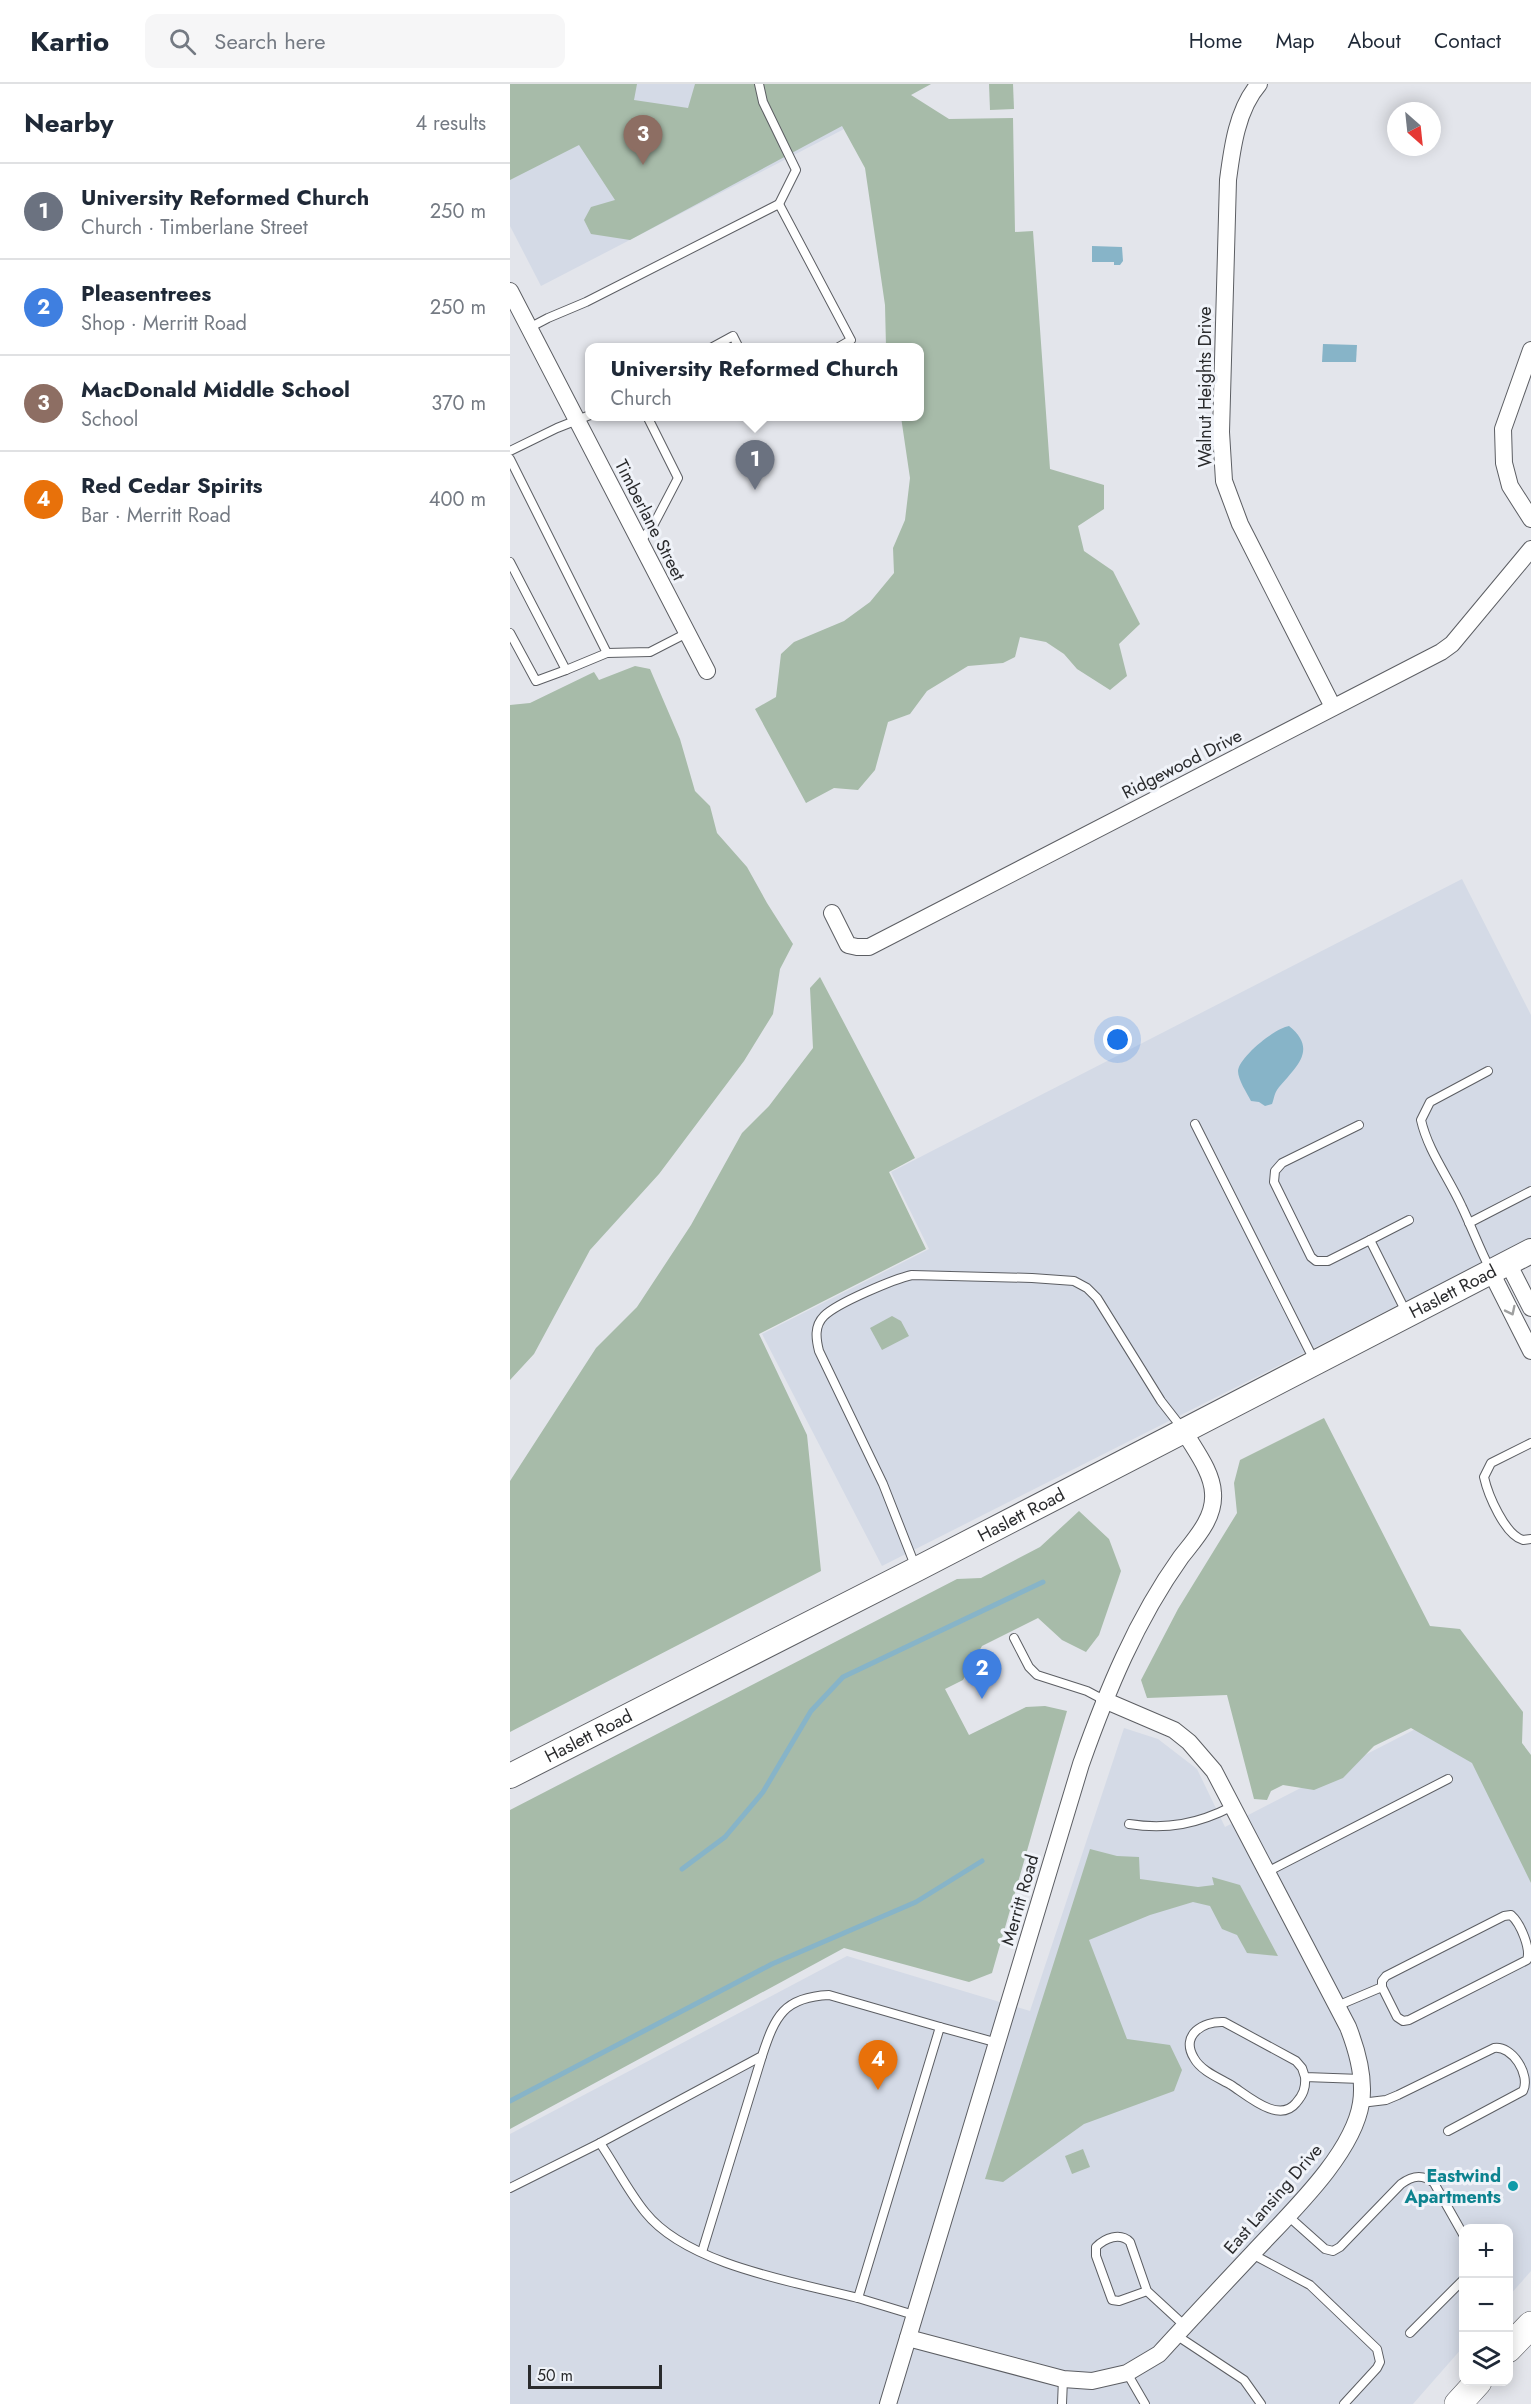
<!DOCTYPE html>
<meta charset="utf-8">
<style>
body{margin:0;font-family:Jost,sans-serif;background:#f6f6f7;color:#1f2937}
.controls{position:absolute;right:18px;bottom:18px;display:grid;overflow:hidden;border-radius:12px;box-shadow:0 3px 15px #0003}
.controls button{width:54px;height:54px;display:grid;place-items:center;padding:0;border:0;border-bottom:2px solid #e0e1e3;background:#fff;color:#1f2937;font:30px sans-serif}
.compass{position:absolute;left:877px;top:18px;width:54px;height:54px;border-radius:50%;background:#fff;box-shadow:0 3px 15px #0003;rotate:153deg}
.scale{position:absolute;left:18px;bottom:15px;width:134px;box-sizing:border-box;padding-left:6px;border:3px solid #2a2b2d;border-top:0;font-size:16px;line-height:21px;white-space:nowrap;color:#2a2b2d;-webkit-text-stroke:4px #f0f3f9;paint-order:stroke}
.you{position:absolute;left:608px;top:956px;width:21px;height:21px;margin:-15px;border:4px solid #fff;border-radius:50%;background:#1a73e8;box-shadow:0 0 0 9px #1a73e833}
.badge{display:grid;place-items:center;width:39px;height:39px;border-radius:50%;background:#7c3aed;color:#fff;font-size:20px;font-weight:700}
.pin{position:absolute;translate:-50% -50px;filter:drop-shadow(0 2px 3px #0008)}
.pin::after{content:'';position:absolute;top:32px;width:21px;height:18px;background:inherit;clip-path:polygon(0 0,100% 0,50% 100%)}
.popup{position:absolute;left:75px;top:259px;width:339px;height:78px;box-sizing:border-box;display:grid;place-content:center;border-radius:12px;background:#fff;filter:drop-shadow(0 2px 4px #0005);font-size:20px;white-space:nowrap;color:#747a83}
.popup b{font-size:22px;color:#1f2937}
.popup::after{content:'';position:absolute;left:50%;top:100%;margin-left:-12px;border:12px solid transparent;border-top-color:#fff}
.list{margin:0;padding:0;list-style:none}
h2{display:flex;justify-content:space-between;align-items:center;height:78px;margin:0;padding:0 24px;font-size:26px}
h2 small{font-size:20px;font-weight:400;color:#747a83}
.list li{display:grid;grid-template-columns:39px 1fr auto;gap:18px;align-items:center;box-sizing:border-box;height:96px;padding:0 24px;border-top:2px solid #e0e1e3}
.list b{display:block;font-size:22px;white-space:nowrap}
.list p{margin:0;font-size:20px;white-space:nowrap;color:#747a83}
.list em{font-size:20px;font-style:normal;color:#747a83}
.icon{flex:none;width:33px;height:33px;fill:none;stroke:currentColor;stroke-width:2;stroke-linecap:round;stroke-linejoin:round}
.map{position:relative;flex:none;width:1021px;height:2320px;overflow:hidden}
header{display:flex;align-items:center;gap:36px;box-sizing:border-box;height:84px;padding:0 30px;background:#fff;border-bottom:2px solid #e0e1e3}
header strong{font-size:28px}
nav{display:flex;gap:33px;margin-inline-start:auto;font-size:21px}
.search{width:420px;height:54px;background:#f6f6f7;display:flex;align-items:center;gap:15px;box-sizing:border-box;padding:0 21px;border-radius:12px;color:#747a83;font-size:22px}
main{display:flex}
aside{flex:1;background:#fff}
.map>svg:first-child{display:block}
.built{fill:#d4dae6}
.green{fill:#a7bba9}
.water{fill:#87b4c8}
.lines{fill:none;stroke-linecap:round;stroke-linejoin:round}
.stream{stroke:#87b4c8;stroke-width:5}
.lane-casing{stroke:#5c5e63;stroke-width:10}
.street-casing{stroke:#5c5e63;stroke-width:18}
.secondary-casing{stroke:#5c5e63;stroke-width:26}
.primary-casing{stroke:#5c5e63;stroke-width:28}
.lane{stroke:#fff;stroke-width:8}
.street{stroke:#fff;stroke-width:16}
.secondary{stroke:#fff;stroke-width:24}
.primary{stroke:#fff;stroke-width:27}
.oneway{stroke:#9fa0a0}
.culture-dot{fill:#0f9aa8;stroke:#f0f3f9;stroke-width:2}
.labels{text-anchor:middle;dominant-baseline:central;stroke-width:6;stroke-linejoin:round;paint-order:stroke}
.street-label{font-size:18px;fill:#2a2b2d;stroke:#f0f3f9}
.culture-label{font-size:18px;font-weight:bold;fill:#0d838f;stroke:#f0f3f9;text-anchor:end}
</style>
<header>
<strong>Kartio</strong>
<div class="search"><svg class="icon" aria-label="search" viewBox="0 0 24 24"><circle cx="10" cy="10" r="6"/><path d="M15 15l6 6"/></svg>Search here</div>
<nav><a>Home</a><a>Map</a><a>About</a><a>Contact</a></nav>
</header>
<main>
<aside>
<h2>Nearby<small>4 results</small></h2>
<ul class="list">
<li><span class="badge" style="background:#6b7280">1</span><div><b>University Reformed Church</b><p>Church · Timberlane Street</p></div><em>250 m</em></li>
<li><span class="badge" style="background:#3f7fe0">2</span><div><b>Pleasentrees</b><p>Shop · Merritt Road</p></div><em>250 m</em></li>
<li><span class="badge" style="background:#8d6e63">3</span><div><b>MacDonald Middle School</b><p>School</p></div><em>370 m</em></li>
<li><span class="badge" style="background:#e8710a">4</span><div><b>Red Cedar Spirits</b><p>Bar · Merritt Road</p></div><em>400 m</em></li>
</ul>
</aside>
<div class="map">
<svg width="1021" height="2320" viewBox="0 0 1021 2320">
<rect width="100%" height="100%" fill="#e3e5eb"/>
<g class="built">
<polygon points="0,0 421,0 31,202 0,142"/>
<polygon points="952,795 1021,931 1021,1154 372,1482 252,1250 419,1165 381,1088"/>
<polygon points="956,1619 1021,1748 1021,2187 999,2212 998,2144 954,2144 953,2263 903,2320 0,2320 0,2050 337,1872 520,1927 614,1644 648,1655 687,1685 715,1743"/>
</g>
<g class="green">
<polygon points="0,0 127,0 124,16 178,24 185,0 421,0 401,11 439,35 503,34 505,148 523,147 540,385 594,401 594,425 568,442 574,467 603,487 630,540 609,560 617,592 600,606 567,585 554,570 536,558 510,553 505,573 493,579 458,582 417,607 400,630 378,638 365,686 348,706 324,704 296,719 245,625 266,613 271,570 284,558 334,537 360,518 384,489 383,464 395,436 400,394 391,333 410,332 410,264 376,263 375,221 355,84 332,42 120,156 81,150 74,136 81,123 105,116 69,61 0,96"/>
<polygon points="479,0 503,0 504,25 480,26"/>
<polygon points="125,582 140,585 170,655 185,707 200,722 207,749 237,783 257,819 283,860 270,885 263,930 234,977 149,1090 80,1166 24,1270 0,1296 0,621 20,619 84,588 89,596"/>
<polygon points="310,893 405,1074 379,1088 416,1165 249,1250 297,1351 311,1487 0,1648 0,1397 86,1264 127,1223 181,1141 232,1049 259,1022 303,964 300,904"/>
<polygon points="382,1232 391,1237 399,1252 372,1266 360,1244"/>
<polygon points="814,1334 920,1542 950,1545 1013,1628 1012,1659 1021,1671 1021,1799 962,1679 901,1644 864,1662 833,1694 804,1706 773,1701 761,1707 757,1716 744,1715 717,1611 637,1614 631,1596 668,1525 727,1429 724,1399 730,1376"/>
<polygon points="569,1427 599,1455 611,1487 589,1551 576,1568 552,1556 528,1534 472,1562 453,1596 435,1605 459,1651 516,1623 535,1622 557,1627 482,1889 459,1898 334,1864 0,2045 0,1726 447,1495 471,1494 530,1463"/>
<polygon points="580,1765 607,1772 629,1773 630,1795 688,1803 704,1801 702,1793 730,1801 768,1872 737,1869 727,1851 712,1845 700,1822 683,1818 640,1831 579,1856 617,1955 660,1961 672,1986 664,2007 574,2040 493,2098 475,2095"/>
<polygon points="573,2065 580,2083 562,2090 555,2072"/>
</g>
<g class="water">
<polygon points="582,162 612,163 613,177 610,181 604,181 604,178 582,178"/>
<polygon points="813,260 847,261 846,278 812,278"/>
<path d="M779,942C810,967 783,985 767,1006C764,1011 764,1015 762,1020L755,1022L749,1018L741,1017C737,1009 728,996 728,987C729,973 765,944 779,942Z"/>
</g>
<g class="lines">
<g class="stream">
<polyline points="172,1785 215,1753 253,1708 301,1627 333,1593 533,1498"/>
<polyline points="0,2017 262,1880 406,1818 472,1777"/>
</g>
<g class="lane-casing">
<g id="lane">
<polyline points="249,0 253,18 286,86 269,120"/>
<polyline points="19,244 38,234 76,218 269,120 341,256 327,264"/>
<polyline points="201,264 223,252 229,264"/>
<polyline points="0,367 47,344 80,331"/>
<polyline points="0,375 97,569 140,568 177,549"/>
<polyline points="130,458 144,440 168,394 137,332"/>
<polyline points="0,478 56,586 97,569"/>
<polyline points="0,549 26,597 56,586"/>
<path d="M978,987L920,1018L911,1036C918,1067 939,1094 952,1123C962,1144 970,1166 981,1187"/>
<polyline points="685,1040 805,1278"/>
<polyline points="849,1041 772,1079 765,1087 764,1098 801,1173 806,1177 818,1177 860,1156 897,1230"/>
<polyline points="959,1139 1021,1107"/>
<polyline points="860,1156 899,1136"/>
<path d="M1021,1359L981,1379L974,1393C978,1411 995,1451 1013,1456L1021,1455"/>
<path d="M406,1484L373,1400L309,1267C306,1255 304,1242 314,1232C327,1219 384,1195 402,1191L522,1194L564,1197L577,1204L587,1214L651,1317L672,1344"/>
<polyline points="504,1554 519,1583 527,1591 577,1607 594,1616"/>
<path d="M619,1740C657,1746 688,1740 723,1722"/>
<polyline points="757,1788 938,1695"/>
<path d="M827,1922L872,1903V1897L876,1892L994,1832L1001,1831C1011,1840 1021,1865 1017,1876L899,1936L893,1937L887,1933L872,1903"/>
<path d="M795,1993C796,2004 793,2011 786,2019C769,2040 738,2012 721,2001C709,1994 691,1987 684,1974C670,1951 693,1937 714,1938L786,1977L792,1984L795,1993L851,1995"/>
<path d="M851,2019L876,2016L888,2011L984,1964C1002,1961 1021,1991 1013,2007L938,2047"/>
<polyline points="0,2104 90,2059"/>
<path d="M778,2132L815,2165L823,2167L830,2163L891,2100C903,2091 913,2090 924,2099L954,2152"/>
<polyline points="192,2168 252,1972"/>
<polyline points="742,2170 800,2201 867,2265 870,2278 867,2284 834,2320"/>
<path d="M637,2207L609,2217L602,2216L586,2172V2163C595,2154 610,2148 620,2158L637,2207L675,2242"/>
<path d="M348,2214C285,2198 177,2181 135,2128C118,2107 105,2081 90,2059L252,1972C265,1932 274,1913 319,1911L430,1943"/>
<polyline points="404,2231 348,2214 430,1943 488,1959"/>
<polyline points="900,2249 954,2195"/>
<polyline points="666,2251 734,2296 751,2320"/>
<polyline points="617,2289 635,2320"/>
<polyline points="552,2320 553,2295"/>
</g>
</g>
<g class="street-casing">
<g id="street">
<path d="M749,0C727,25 722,65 718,96L711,348L714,397L730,440L823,623"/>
<polyline points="0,207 197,587"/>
<polyline points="1021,266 993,345 994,379 1000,402 1021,435"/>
<polyline points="322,829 338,861 347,863 359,863 931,568 942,560 1021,465"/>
<polyline points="998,1179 1021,1224"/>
<polyline points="981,1188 1021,1267"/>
<path d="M398,2254L553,2295L582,2297L617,2289L649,2270C680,2236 711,2203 743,2169C778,2131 843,2071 851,2019C855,1994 847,1966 838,1943L704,1687L679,1658L664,1646L594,1616"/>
<path d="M378,2320L571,1680C597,1607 626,1536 671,1473C685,1455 705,1434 703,1409C702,1387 684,1365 674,1347"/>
</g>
</g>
<g class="secondary-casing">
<g id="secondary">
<path id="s1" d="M0,1692L407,1485L1021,1167"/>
</g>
</g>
<g class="primary-casing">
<g id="primary">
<polyline points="998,2265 1021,2241"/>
<polyline points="948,2320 968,2298"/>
</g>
</g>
<use href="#lane" class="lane"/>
<use href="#street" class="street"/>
<use href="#secondary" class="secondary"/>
<use href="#primary" class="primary"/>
</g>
<defs><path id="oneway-chevron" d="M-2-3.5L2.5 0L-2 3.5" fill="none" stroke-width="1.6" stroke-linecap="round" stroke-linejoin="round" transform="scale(1.5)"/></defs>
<use class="oneway" href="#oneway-chevron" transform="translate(1001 1227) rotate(64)"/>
<circle class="culture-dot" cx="1003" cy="2102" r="6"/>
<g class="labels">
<g class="street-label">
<text transform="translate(695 303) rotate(-90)">Walnut Heights Drive</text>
<text transform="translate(140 436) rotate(63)">Timberlane Street</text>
<text transform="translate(672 680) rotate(-27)">Ridgewood Drive</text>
<text stroke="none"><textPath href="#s1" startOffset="1060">Haslett Road</textPath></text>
<text stroke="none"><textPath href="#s1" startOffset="574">Haslett Road</textPath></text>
<text stroke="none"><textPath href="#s1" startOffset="88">Haslett Road</textPath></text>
<text transform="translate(510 1816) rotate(-74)">Merritt Road</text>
<text transform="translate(763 2115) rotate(-49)">East Lansing Drive</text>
</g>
<g class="culture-label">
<text x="991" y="2092">Eastwind<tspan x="991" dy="21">Apartments</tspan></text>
</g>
</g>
</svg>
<div class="controls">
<button>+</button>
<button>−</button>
<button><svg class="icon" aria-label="layers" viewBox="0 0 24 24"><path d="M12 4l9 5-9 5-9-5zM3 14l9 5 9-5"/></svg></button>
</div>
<svg class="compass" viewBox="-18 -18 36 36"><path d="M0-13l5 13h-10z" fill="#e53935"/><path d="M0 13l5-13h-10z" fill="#747a83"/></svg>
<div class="scale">50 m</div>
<div class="you"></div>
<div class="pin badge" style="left:245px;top:406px;background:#6b7280">1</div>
<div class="popup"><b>University Reformed Church</b>Church</div>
<div class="pin badge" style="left:472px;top:1615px;background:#3f7fe0">2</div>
<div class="pin badge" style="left:133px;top:81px;background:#8d6e63">3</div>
<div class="pin badge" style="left:368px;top:2006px;background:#e8710a">4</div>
</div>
</main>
